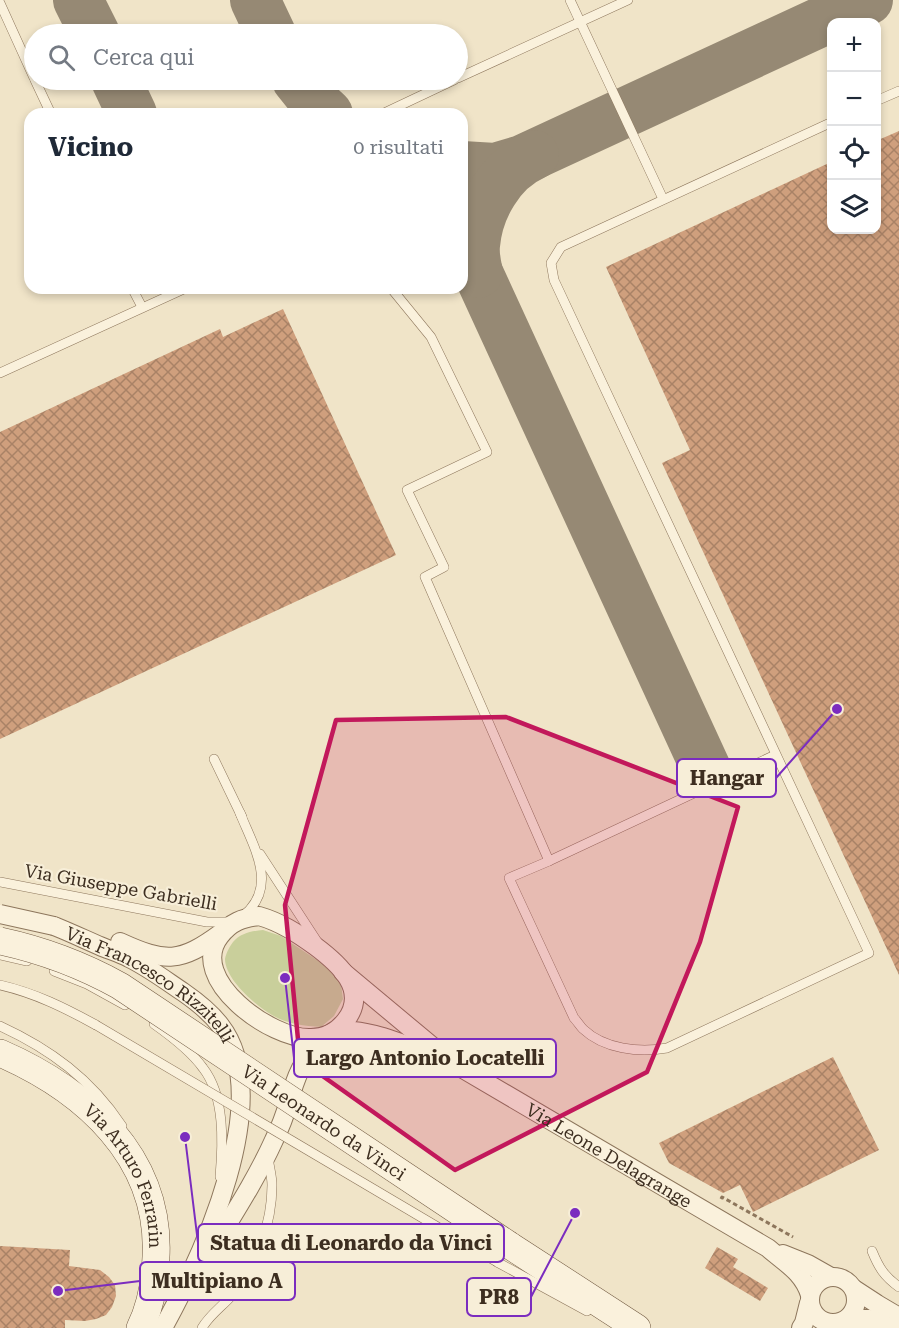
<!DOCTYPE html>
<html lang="it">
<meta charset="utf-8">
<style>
body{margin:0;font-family:"Roboto Serif",serif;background:#f2f2f3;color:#1f2937}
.controls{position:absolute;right:18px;top:18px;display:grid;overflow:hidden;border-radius:12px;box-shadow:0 3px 9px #0003}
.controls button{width:54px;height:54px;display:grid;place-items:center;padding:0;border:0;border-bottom:2px solid #e0e1e3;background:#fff;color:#1f2937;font:30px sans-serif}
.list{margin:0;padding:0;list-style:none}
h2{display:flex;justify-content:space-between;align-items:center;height:78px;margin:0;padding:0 24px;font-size:26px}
h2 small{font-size:20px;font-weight:400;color:#747a83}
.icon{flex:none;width:33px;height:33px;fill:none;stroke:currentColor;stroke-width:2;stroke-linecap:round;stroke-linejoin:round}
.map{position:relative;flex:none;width:899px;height:1328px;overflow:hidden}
.search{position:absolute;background:#fff;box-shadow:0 3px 9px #0003;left:24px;top:24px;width:444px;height:66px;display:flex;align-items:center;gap:15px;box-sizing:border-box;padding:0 21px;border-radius:33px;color:#747a83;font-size:22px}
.panel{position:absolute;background:#fff;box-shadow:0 3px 9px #0003;left:24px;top:108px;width:444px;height:186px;border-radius:18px}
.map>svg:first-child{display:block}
.green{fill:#c9cf9b}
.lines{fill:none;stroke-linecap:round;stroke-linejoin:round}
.taxiway{stroke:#968974;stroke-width:50}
.building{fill:url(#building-cross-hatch)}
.lane-casing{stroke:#8d765c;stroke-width:10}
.street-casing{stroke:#8d765c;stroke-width:20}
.secondary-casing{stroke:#6f573f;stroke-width:28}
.path{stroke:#8d765c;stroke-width:3;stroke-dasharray:4.5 3;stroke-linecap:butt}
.lane{stroke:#faf1dc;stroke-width:9}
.street{stroke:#faf1dc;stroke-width:18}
.secondary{stroke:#faf1dc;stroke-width:27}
.lane-bridge-casing{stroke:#8d765c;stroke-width:10;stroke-linecap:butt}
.street-bridge-casing{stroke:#8d765c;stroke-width:20;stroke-linecap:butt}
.secondary-bridge-casing{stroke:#6f573f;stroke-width:28;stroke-linecap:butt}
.lane-bridge{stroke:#faf1dc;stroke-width:9}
.street-bridge{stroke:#faf1dc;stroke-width:18}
.secondary-bridge{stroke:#faf1dc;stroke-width:27}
.marked{fill:#c2185b;fill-opacity:0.2;stroke:#c2185b;stroke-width:4.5;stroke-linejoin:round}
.labels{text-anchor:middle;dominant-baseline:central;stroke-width:4.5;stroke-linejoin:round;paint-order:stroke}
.street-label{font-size:18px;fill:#3d2e20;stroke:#f7eed8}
.leader{fill:none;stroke:#7b2cbf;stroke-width:2}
.callout-dot{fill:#7b2cbf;stroke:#f7eed8;stroke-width:2}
.callout{fill:#f7eed8;stroke:#7b2cbf;stroke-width:2}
.callout-label{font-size:20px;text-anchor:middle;font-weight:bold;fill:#3d2e20}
</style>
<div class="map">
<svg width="899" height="1328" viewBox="0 0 899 1328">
<defs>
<pattern id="building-cross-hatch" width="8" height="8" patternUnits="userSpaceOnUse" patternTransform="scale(1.5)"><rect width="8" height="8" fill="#cf9f7d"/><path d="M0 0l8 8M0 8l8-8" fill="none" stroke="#a98266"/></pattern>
</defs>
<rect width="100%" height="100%" fill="#f0e4c8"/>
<path class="green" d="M263,930L281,936L332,970L341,984L343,999L334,1016L321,1027C304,1026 287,1024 272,1015C256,1006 225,979 225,959C226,953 230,946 233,942C241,933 252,931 263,930Z"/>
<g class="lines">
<g class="taxiway">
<polyline points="78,0 95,34"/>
<polyline points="255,0 271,34"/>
<polyline points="116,80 132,114"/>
<polyline points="297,80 313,100 328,114"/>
<polyline points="462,166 495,168 522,160 868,0"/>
<polyline points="462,238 707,771"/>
<path d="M478,273C476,264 474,255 475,245C478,209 500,170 534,155"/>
</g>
</g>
<g class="building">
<polygon points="899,131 899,975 662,463 690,450 606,267 831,162 831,230 876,230 876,141"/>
<polygon points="283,309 396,555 0,739 0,432 220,329 223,337"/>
<polygon points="833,1057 879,1150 753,1212 740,1185 723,1193 669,1163 659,1143"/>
<polygon points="0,1246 70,1250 69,1266 100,1270 109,1277 115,1285 116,1296 112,1307 106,1315 96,1319 85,1321 65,1320 65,1328 0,1328"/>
<polygon points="717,1247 738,1259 733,1267 768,1288 760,1301 705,1268"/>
</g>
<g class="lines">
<g class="lane-casing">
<g id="lane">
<polyline points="570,0 663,199"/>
<polyline points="0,3 34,78"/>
<polyline points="458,78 628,0"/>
<polyline points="35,80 51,114"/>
<polyline points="876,101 899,91"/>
<polyline points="382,114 454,80"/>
<polyline points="132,288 142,307"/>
<path d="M391,288L431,337L487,452L407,490L444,567L425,577L549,861L509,878L574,1018C577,1021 580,1026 583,1029C604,1049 639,1053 667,1048L869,953L554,280L551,263L561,247L832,122"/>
<polyline points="0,373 186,288"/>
<polyline points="214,759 242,817"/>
<path d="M240,813C253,846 279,886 244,915"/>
<polyline points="260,854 318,943"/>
<polyline points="549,861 775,755"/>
<polyline points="0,882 207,922 233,922"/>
<polyline points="0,955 27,961"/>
<polyline points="54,971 87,984 125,1005"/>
<path d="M0,985C35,993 65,1008 96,1025"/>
<path d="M154,1024C171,1036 191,1051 203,1068C225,1096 223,1143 220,1177"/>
<path d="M0,1026C50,1049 91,1079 122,1126"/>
<path d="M872,1251C879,1268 884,1276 899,1287"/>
<polyline points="497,1262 587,1311"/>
<path d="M202,1328C210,1314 223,1306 233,1294C257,1263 272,1224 272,1185C272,1176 269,1166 268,1157"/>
</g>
</g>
<g class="street-casing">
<g id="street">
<path d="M259,916C280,922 297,933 315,946C338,963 369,990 346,1020C337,1032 325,1038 311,1038C272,1040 186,979 220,936C231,922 242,918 259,916Z"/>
<path id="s1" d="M54,926C69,932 84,939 100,946C109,950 120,953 129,958C148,967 165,980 183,992C196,1001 210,1012 220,1025C277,1098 202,1257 163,1328"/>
<path d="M120,942C166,963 180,963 221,933"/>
<path id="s2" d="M343,972L451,1062L768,1248C785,1263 803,1272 810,1295"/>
<polyline points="783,1254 808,1264 831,1277"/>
<path d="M208,1256C231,1218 256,1180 274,1140C280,1128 285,1115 289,1101C293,1088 296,1075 304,1063C310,1053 321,1038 332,1033C359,1023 412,1048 438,1057"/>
<circle cx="833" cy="1300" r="23"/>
<polyline points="854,1289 877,1304 899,1317"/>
<polyline points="847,1319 870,1319 892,1328"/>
<polyline points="801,1328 804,1323 809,1303"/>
</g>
</g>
<g class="secondary-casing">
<g id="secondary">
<path id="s3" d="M0,1053C85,1090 161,1157 156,1257C155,1282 151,1306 140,1328"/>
<polyline points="509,1245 637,1328"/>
</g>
</g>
<polyline class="path" points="721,1199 722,1197 793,1237"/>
<use href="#lane" class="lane"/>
<use href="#street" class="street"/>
<use href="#secondary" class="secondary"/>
<g class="lane-bridge-casing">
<polyline id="lane-bridge" points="96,1025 497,1262"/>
</g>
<g class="street-bridge-casing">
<polyline id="street-bridge" points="0,914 54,926"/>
</g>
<g class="secondary-bridge-casing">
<g id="secondary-bridge">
<path id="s4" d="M0,941C42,950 82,965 120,986L509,1245"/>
</g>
</g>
<use href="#lane-bridge" class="lane-bridge"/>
<use href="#street-bridge" class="street-bridge"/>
<use href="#secondary-bridge" class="secondary-bridge"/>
</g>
<path class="marked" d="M506,717L738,807L700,942L647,1072L455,1170L300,1060L285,905L336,720Z"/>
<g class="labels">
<g class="street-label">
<text transform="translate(121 887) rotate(10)">Via Giuseppe Gabrielli</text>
<text stroke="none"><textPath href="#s1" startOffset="114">Via Francesco Rizzitelli</textPath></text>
<text stroke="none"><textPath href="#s4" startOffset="374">Via Leonardo da Vinci</textPath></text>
<text stroke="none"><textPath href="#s2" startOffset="324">Via Leone Delagrange</textPath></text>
<text stroke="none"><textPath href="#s3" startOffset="184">Via Arturo Ferrarin</textPath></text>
</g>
</g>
<path class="leader" d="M837 709L776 778M285 978L294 1058M185 1137L198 1243M58 1291L140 1281M575 1213L531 1297"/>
<g class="callout-dot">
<circle cx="837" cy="709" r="6"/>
<circle cx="285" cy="978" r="6"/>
<circle cx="185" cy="1137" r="6"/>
<circle cx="58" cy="1291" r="6"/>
<circle cx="575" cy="1213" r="6"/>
</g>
<g class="callout">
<rect x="677" y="759" width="99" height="38" rx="6"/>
<rect x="294" y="1039" width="262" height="38" rx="6"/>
<rect x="198" y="1224" width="306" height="38" rx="6"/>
<rect x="140" y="1262" width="155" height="38" rx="6"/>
<rect x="467" y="1278" width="64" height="38" rx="6"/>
</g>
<g class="callout-label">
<text x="727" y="785">Hangar</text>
<text x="425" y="1065">Largo Antonio Locatelli</text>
<text x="351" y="1250">Statua di Leonardo da Vinci</text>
<text x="217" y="1288">Multipiano A</text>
<text x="499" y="1304">PR8</text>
</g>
</svg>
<div class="controls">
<button>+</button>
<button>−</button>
<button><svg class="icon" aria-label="locate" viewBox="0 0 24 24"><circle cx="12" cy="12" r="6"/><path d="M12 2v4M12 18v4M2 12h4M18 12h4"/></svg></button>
<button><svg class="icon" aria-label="layers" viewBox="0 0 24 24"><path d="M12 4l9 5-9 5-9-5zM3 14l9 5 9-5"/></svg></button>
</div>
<div class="search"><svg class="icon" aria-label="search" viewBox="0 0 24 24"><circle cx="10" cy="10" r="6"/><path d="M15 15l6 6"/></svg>Cerca qui</div>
<section class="panel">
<h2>Vicino<small>0 risultati</small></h2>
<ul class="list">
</ul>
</section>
</div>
